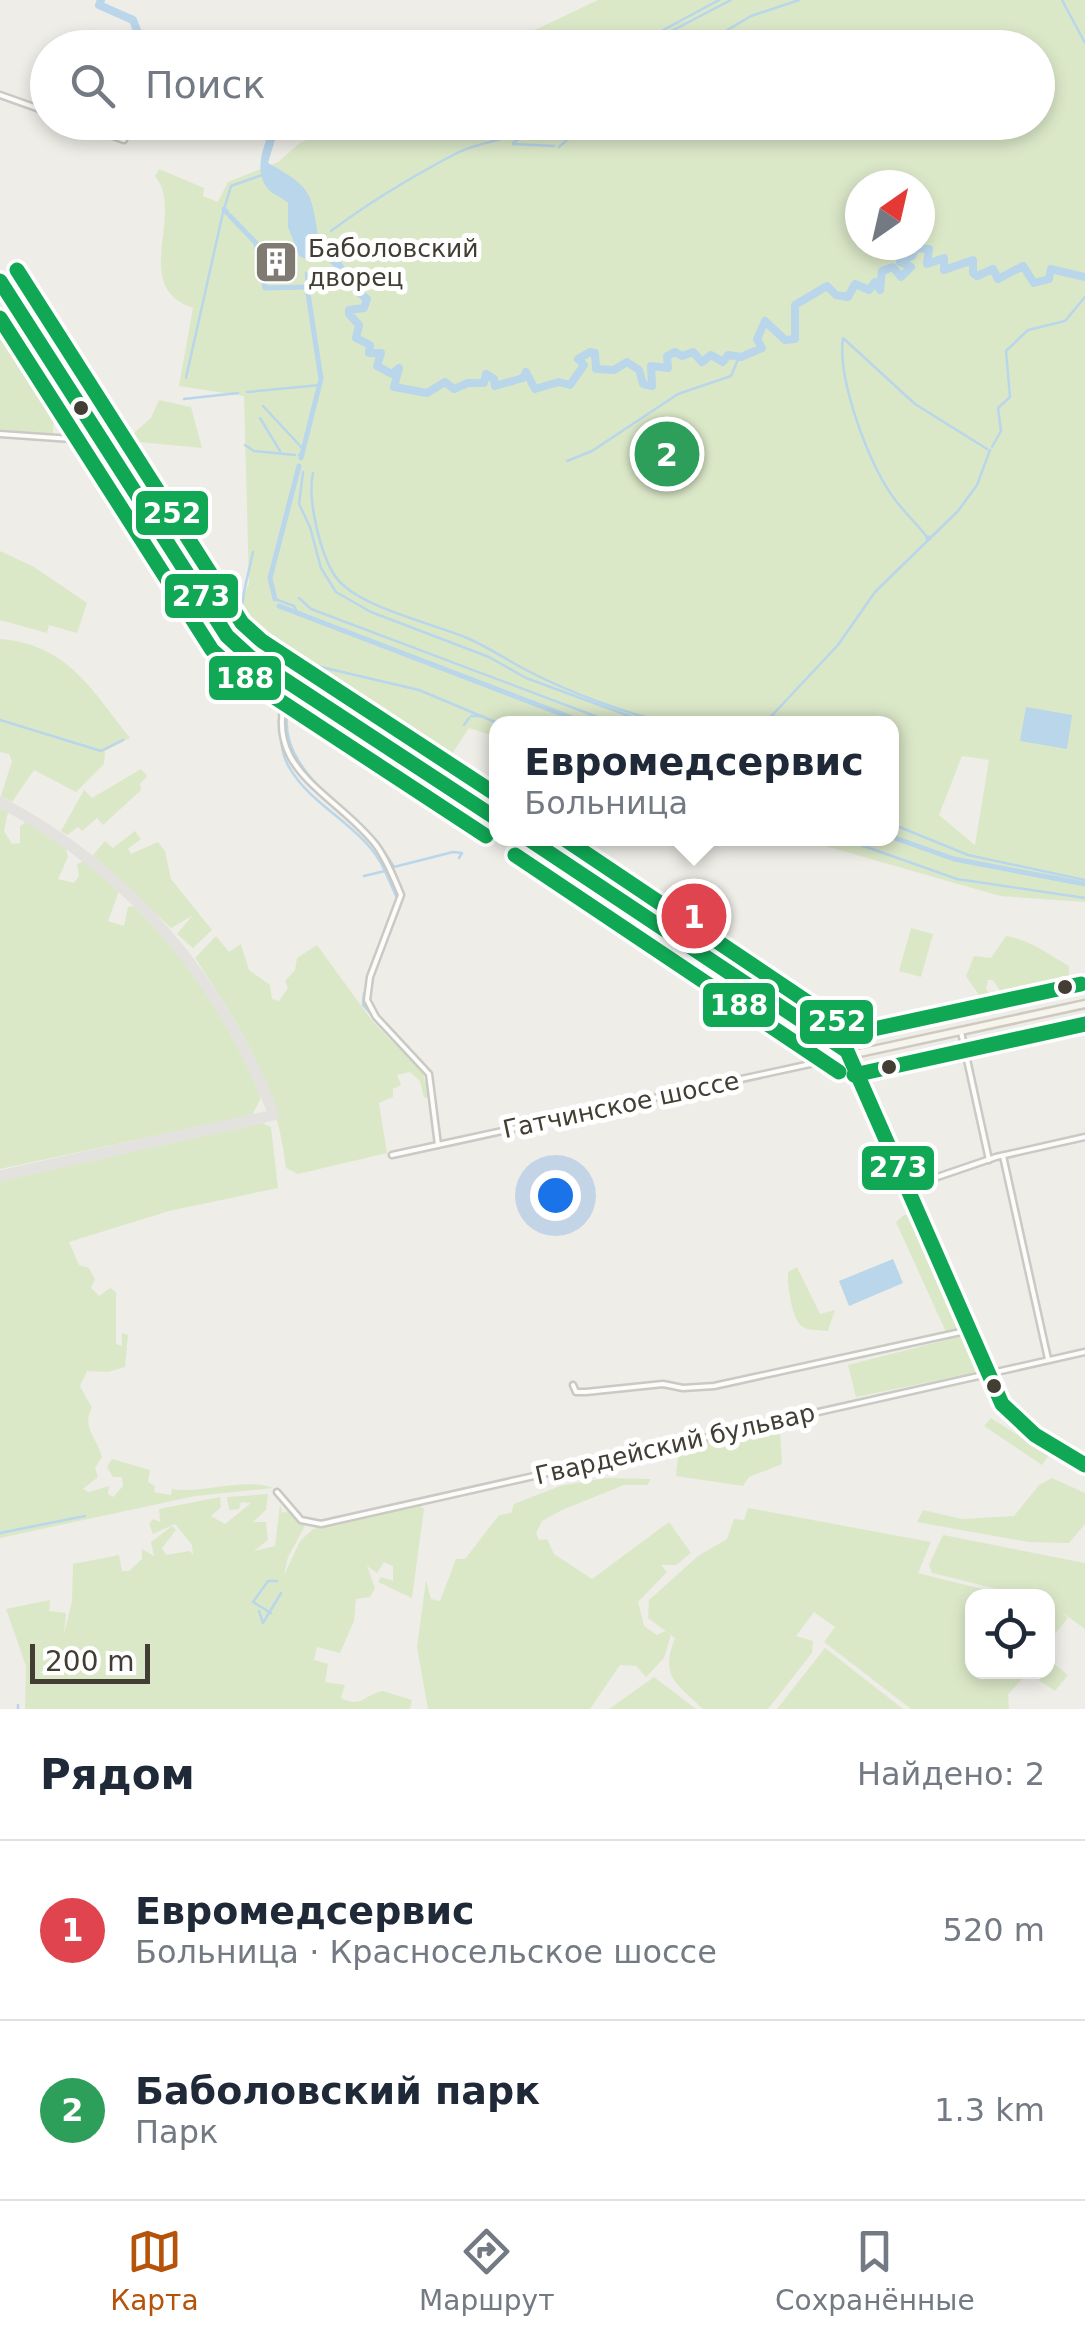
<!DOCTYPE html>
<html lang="ru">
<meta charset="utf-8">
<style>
body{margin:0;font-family:"DejaVu Sans",sans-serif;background:#f6f6f7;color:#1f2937}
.controls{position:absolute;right:30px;bottom:30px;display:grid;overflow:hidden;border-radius:20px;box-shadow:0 5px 15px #0003}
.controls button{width:90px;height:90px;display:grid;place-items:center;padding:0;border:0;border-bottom:2px solid #e0e1e3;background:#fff;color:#1f2937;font:50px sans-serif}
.compass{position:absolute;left:845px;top:170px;width:90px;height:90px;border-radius:50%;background:#fff;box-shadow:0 5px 15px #0003;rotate:34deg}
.scale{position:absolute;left:30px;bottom:25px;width:120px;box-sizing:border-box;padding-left:10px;border:5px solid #433e34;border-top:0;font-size:28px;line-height:35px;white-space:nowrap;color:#433e34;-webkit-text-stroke:8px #fff;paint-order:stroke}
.you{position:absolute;left:555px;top:1195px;width:35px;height:35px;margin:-25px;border:8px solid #fff;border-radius:50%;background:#1a73e8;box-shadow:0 0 0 15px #1a73e833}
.badge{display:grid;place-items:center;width:65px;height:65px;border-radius:50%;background:#b45309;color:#fff;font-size:32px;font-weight:700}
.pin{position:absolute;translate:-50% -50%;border:5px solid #fff;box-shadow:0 2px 10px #0006}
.popup{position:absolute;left:489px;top:716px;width:410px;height:130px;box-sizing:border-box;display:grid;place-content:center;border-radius:20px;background:#fff;filter:drop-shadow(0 2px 8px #0005);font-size:32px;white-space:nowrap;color:#747a83}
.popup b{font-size:38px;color:#1f2937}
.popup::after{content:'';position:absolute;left:50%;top:100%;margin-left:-20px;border:20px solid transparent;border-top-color:#fff}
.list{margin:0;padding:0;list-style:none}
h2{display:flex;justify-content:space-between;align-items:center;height:130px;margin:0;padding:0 40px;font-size:42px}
h2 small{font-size:32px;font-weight:400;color:#747a83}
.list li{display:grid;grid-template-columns:65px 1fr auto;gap:30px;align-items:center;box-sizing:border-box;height:180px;padding:0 40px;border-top:2px solid #e0e1e3}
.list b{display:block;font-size:38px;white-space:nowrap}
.list p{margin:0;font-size:32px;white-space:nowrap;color:#747a83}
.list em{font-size:32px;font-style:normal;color:#747a83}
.icon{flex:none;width:55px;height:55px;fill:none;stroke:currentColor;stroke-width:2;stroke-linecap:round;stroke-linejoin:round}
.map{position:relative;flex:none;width:1085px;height:1709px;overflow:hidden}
.search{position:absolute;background:#fff;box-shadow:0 5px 15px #0003;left:30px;right:30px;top:30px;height:110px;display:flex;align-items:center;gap:25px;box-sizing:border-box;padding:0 35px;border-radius:55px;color:#747a83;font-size:38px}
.sheet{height:490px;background:#fff}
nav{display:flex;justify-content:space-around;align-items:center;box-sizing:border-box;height:140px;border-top:2px solid #e0e1e3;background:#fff;font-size:28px;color:#747a83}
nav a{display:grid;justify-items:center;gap:5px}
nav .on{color:#b45309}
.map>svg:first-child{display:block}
.green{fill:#dbe8c8;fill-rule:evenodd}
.water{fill:#b9d6ea}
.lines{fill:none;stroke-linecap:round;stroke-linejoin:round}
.stream{stroke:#b9d6ea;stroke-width:2.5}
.canal{stroke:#b9d6ea;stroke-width:5}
.river{stroke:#b9d6ea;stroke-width:8}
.taxiway{stroke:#e3e2df;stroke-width:11}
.minor-casing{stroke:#cac9c3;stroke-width:9}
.tertiary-casing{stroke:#cac9c3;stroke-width:10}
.secondary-casing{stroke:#cdcabf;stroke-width:11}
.minor{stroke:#fcfcfb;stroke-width:4}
.tertiary{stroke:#fcfcfb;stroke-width:5}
.secondary{stroke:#f6f4ed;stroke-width:6}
.bus-1-casing{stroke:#fff;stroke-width:22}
.bus-2-casing{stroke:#fff;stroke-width:22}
.bus-3-casing{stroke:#fff;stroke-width:22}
.bus-1{stroke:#10a855;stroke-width:15}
.bus-2{stroke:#10a855;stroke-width:15}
.bus-3{stroke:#10a855;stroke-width:15}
.bus-dot{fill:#433e34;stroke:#fff;stroke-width:4}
.labels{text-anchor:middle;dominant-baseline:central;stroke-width:10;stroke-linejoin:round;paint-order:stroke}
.poi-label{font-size:25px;fill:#433e34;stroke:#fff;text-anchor:start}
.street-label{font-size:25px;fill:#433e34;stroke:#fff}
.line-badge{stroke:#fff;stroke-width:4}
.badge-label{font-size:28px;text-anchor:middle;font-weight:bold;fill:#fff}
</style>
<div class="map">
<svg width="1085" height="1709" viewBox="0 0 1085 1709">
<rect width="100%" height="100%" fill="#eeede7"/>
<g class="green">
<path d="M598,0H1085V902L1000,896L801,839L892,838V724H497L496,737L469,728L441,771C394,740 255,663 231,621L249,584L244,396L179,386L193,308C129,287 186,214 155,176L159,169L204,188L203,196L218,202L228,182L278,162L300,143L343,123L1038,122V48L499,47ZM860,185H920V245H860ZM962,756L989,760L975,845L939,815Z"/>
<polygon points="0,340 11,340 54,408 53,434 0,429"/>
<polygon points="159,400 191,407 202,448 107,439 99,426 133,434 151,418"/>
<polygon points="0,551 34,567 87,603 77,633 49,625 47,633 0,620"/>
<path d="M0,639C67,644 92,690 130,738L105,751L104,764L76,792L34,770L12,802L1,796L12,761L9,754L0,752Z"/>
<polygon points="141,769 147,776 140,784 141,790 103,825 97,818 82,831 78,827 67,835 61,831 84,790 92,798"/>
<polygon points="455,797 493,821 483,836 454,820"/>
<path d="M0,808L8,812L4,831L12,844L20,843V826L26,822L66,848L68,857L58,879L74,883L79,876L77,864L84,861L119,891L108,921L124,926L128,907L134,906C191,957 233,1028 261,1098L252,1115L0,1169Z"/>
<polygon points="135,831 141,839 128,849 131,854 158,842 165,851 171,879 212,930 193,948 177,934 192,916 171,928 93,855 105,841 113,848"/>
<polygon points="911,928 933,934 921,977 899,971"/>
<path d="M216,936L229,952L241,944L249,970L270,985L272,999L279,1001L288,988L285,981L295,970L297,958L317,945L373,1022L423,1073L429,1097L424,1098L420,1081L410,1072L397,1075L401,1085L393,1089V1097L379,1103L387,1153L298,1174L286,1168C276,1084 242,1028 195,958Z"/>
<path d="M1006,936C1031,940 1048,954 1069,966V984L1019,1000L1004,997L993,980H988L986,988L996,1010L970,1018L967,1014L979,995L966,976L974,956L991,958Z"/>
<path d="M262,1123L271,1127L278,1188L169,1211L69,1242L79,1265L89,1268L95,1279L91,1288L99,1296L110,1288L116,1292V1344L122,1346V1333L128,1335L125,1367L108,1372L87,1371L80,1386L92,1408C81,1426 97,1438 102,1457L95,1468L98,1477L83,1489L89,1492L109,1486L108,1494L113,1497L123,1486L122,1477H113L107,1467L112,1459L150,1470L148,1482L155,1486L154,1492L171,1495L172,1489C202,1494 244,1477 273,1488L195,1496L0,1538V1181Z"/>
<polygon points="880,1142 884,1142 901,1183 884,1185 869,1148"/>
<polygon points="904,1215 914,1215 965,1328 946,1332 896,1222"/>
<path d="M797,1267L820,1314L835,1310L828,1331C821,1330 809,1331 803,1327C792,1321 787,1285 788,1272Z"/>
<polygon points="966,1335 980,1366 973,1373 856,1397 848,1365"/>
<polygon points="991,1418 1049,1455 1042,1465 984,1426"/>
<polygon points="780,1430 782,1464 749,1477 743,1486 676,1476 679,1446"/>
<polygon points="606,1478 651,1479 647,1485 624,1485 562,1510 542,1521 536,1533 539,1540 547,1539 554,1554 592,1579 669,1522 691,1553 676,1565 661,1565 667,1572 638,1602 644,1626 657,1635 665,1631 671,1635 664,1658 646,1677 636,1666 620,1665 590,1709 428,1709 417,1647 426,1580 431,1599 440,1601 456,1559 465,1559 499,1515 511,1513 514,1504 560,1486"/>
<polygon points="1052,1478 1085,1493 1085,1524 1069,1543 1028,1542 917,1522 923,1510 962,1519 1014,1516 1039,1485"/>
<path d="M268,1494L266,1510L253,1522H266L268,1540L254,1551L275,1546L280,1505L282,1513L288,1511L305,1526L288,1557L284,1575L300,1541L313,1529L420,1506L424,1509L412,1598L378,1582L381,1577L393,1581V1566L384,1562L377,1573L367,1566L375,1588L370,1597L356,1599L354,1621L340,1653L317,1647L314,1660L328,1664L325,1682L345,1685L341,1698C363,1709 364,1694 383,1691L412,1700L410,1709H25L26,1666L6,1609L50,1600L49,1611L66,1613L64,1634L72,1601L73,1564L119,1555L122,1571H129L142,1559V1549L154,1556L151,1542L172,1526L176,1530L162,1548L166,1555L190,1551L193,1555L192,1545L175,1524L153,1534L149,1524L153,1519L160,1522L159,1509L220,1497L221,1507L211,1516L225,1524L251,1503L241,1502L239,1509L229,1510L227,1497Z"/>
<path d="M748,1508L931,1542L918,1573L1010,1596H972V1672H1048V1659L1068,1675L1055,1691L1028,1673L1008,1694L1009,1709H911L824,1642L835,1627L814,1612L796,1636L813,1641L812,1653L768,1709H703C675,1682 660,1677 675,1638L648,1618L649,1600L698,1556L727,1539L734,1519L744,1520Z"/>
<polygon points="943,1535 1085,1563 1085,1629 1060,1611 1068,1618 1048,1642 1048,1596 1025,1596 932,1573 929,1565"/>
<polygon points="825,1648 903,1709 777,1709"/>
<polygon points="654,1677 696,1709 609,1709"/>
</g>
<g class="water">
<path d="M273,123H280L268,163C317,190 310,194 320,245L306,259L299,256L288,227V203C282,197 273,195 268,189C252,170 265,143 273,123Z"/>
<polygon points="1026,707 1072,715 1067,749 1020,741"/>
<polygon points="893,1259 903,1283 849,1306 839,1281"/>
</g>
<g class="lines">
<g class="stream">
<polyline points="1062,0 1085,43"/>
<polyline points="630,48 719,0"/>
<polyline points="639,48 731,0"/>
<polyline points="697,48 751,16 799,0"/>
<polyline points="513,143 543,122"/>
<polyline points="513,144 554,146"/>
<polyline points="559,147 588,122"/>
<polyline points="225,206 231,186 262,175"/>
<path d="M331,231C371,201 413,176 457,153C483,140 511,142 536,122"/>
<polyline points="306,273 307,287"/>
<polyline points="0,322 60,412"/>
<polyline points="186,378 224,208"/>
<polyline points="247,392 320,385"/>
<polyline points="184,399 238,393"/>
<polyline points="263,406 304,450"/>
<polyline points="260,418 280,451"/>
<polyline points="245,445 254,451 295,455"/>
<polyline points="992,447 1001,431 998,408 1010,397 1006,351 1028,330 1065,321 1085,297"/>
<polyline points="299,455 302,456"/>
<polyline points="567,461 592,451 678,394 731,376 739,357"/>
<polyline points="303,472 299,504 310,527 321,568 336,592 371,612 489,657 526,678 651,724"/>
<path d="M313,473C307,499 320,553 335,576C356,607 432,623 467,638C488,647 507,660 528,671C571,693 626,714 673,724"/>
<path d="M927,537C917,524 906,514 896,501C870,469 837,379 843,338L915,404L987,449"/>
<path d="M253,552C245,592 227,631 270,655L419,690L500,724"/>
<polyline points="299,598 311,609 616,724"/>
<polyline points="275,599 294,606 298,615"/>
<path d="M271,677C289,696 272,739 289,767C312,808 366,827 385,871"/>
<polyline points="471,716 483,716"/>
<polyline points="0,720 101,751 123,740"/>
<polyline points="764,724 838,645 875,592 958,511 977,485 990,450"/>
<polyline points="464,725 469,718"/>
<polyline points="455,800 491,822"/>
<path d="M446,801L447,793L405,767L374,761L368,739L362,735L301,697L290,700C267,772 363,812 394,867L453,852L462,853L459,858"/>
<polyline points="892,824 968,855 1085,880"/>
<polyline points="841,838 957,879 1085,898"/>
<polyline points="364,876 385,871 397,898"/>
<polyline points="364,993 363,1005 394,1039"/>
<polyline points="0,1533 85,1516"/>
<polyline points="259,1611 263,1623 281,1593"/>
<polyline points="271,1613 253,1602 268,1581 277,1581"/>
<polyline points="18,1709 18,1705"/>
</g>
<g class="canal">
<polyline points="224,209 227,213"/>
<polyline points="230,216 256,243 265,288 307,287 321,379 301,458"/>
<polyline points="928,538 929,538"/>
<polyline points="275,599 270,578 299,466"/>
<polyline points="279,606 588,724"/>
<polyline points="892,837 954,859 1085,884"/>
</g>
<g class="river">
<polyline points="101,0 99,5 133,20 138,33 158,48"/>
<path d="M322,252C350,269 342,282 367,299L364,308L349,310V314L359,325L356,338L370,345L369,353H381L377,366L392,374L399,368L394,387L427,393L445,382L454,389L468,383H484L486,374L494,379L495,386L523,378L526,372L535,389L559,382L570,385L584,365L578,359L590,352L595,353L596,369L614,370L627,362L639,370L643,384L652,386L651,366L668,368L667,356L675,352L682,356L693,352L702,362L711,355L723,362L728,355L741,357L762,348L757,339L765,321L785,340L795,339V305L827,286L836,295L848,297L855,284L869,290L875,282L880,290L882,271L893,267L901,277L911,267L900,262L912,256L916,248L929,249L927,264L944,258V270L973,260V273L977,276L993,269L998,279L1023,266L1034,283L1049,279L1051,269L1085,277"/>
</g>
<path class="taxiway" d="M0,802C130,870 221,979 274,1115L0,1176"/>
<g class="minor-casing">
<g id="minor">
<polyline points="0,95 48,112"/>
<polyline points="75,122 124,140"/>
<polyline points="0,434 100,441"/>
<path d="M290,685C256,769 335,792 376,845C387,860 394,878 401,895L370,977L367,1000L376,1017L429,1074L438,1145"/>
<polyline points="961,1032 989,1160"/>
<polyline points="392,1155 847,1056"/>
<polyline points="1003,1156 1048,1359"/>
<polyline points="908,1187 996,1157 1085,1137"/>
<polyline points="573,1385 576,1392 586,1392 663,1384 683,1388 714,1386 970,1330"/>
<polyline points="277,1492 301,1520 321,1524 1085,1352"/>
</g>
</g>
<g class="tertiary-casing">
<polyline id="tertiary" points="850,1055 1002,1404 1035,1435 1085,1465"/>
</g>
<g class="secondary-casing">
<g id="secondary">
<polyline points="0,281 227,636 250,657 497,819"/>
<polyline points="526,838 850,1055 1085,1004"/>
</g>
</g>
<use href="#minor" class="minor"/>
<use href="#tertiary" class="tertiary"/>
<use href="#secondary" class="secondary"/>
<g class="bus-1-casing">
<g id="bus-1">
<polyline points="0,281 227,636 250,657 497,819"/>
<polyline points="527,838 847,1051 1002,1404 1035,1435 1085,1465"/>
</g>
</g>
<g class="bus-2-casing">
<g id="bus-2">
<polyline points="0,318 212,650 239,674 486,836"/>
<polyline points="515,855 839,1072"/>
<polyline points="854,1075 1085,1024"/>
</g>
</g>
<g class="bus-3-casing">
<g id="bus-3">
<polyline points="17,270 242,623 262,641 497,795"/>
<polyline points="563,838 861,1038"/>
<polyline points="846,1035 1081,984"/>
</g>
</g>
<use href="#bus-1" class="bus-1"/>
<use href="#bus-2" class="bus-2"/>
<use href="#bus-3" class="bus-3"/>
</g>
<defs>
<g id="building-square" transform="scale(2.25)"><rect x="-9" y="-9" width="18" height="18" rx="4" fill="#7f7b73" stroke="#fff"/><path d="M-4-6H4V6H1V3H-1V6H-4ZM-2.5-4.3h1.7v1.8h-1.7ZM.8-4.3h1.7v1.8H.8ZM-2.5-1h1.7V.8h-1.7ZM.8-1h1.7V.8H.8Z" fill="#fff"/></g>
</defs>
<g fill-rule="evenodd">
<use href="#building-square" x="276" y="262"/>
</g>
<g class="bus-dot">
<circle cx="81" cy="408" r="9"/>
<circle cx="1065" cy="987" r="9"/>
<circle cx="889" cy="1067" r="9"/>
<circle cx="994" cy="1386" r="9"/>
</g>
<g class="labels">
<g class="poi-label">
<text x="308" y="248">Баболовский<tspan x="308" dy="29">дворец</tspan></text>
</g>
<g class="street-label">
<text transform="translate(621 1105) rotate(-12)">Гатчинское шоссе</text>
<text transform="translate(675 1444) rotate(-13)">Гвардейский бульвар</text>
</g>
</g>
<g class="line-badge">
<rect x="134" y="489" width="76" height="48" rx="10" fill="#10a855"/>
<rect x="163" y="572" width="77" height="48" rx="10" fill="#10a855"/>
<rect x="207" y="654" width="76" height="48" rx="10" fill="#10a855"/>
<rect x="701" y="981" width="76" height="48" rx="10" fill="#10a855"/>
<rect x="798" y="998" width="77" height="48" rx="10" fill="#10a855"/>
<rect x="860" y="1144" width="76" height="48" rx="10" fill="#10a855"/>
</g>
<g class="badge-label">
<text x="172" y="523">252</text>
<text x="201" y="606">273</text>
<text x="245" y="688">188</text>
<text x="739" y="1015">188</text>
<text x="837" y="1031">252</text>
<text x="898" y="1177">273</text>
</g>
</svg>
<div class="controls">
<button><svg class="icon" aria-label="locate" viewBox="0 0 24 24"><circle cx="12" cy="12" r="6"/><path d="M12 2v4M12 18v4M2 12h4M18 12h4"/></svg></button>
</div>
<svg class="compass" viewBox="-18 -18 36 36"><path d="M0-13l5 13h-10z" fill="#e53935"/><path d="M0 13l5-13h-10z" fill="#747a83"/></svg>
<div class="scale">200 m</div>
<div class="you"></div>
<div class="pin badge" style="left:694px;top:916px;background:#e0444e">1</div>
<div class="popup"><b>Евромедсервис</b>Больница</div>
<div class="pin badge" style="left:667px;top:454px;background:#2e9e5b">2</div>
<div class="search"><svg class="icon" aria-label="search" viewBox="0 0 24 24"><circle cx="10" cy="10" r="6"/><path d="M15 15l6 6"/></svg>Поиск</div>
</div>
<section class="sheet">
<h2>Рядом<small>Найдено: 2</small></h2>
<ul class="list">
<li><span class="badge" style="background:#e0444e">1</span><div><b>Евромедсервис</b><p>Больница · Красносельское шоссе</p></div><em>520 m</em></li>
<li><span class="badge" style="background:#2e9e5b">2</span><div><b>Баболовский парк</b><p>Парк</p></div><em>1.3 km</em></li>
</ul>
</section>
<nav>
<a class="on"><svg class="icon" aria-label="map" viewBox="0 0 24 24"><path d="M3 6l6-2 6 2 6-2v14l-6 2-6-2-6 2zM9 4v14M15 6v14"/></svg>Карта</a>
<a><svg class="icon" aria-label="directions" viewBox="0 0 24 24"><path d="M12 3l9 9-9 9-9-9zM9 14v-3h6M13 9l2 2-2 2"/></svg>Маршрут</a>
<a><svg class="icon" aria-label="saved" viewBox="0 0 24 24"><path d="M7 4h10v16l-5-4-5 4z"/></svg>Сохранённые</a>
</nav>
